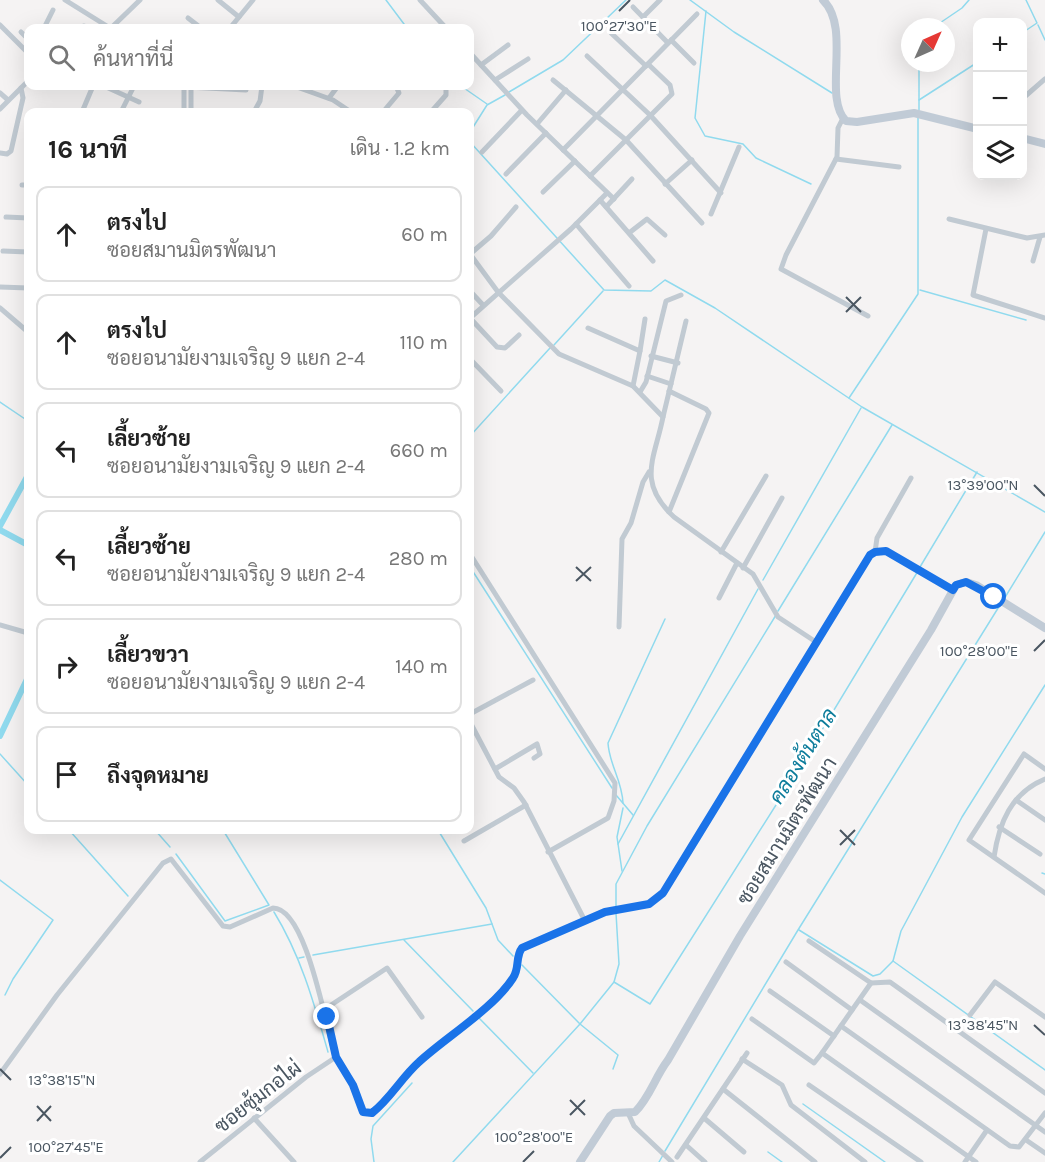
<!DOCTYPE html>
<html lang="th">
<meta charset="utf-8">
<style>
body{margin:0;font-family:Karla,Sarabun,sans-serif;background:#f6f6f6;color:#222}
.controls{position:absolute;right:18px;top:18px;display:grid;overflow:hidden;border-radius:12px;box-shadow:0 6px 24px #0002}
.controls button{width:54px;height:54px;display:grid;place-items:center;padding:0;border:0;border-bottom:2px solid #e0e0e0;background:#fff;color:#222;font:30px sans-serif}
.compass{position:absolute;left:901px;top:18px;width:54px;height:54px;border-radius:50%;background:#fff;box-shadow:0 6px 24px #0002;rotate:45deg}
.stop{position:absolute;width:18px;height:18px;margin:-14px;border:4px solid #1a73e8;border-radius:50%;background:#fff}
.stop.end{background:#1a73e8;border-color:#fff;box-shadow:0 2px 6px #0008}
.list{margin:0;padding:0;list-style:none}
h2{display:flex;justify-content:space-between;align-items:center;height:78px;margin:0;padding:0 24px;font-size:26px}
h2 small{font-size:20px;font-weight:400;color:#767676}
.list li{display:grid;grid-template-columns:39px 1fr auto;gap:18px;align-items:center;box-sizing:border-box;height:96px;margin:0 12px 12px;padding:0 12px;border:2px solid #e0e0e0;border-radius:12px}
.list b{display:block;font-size:22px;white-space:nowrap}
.list p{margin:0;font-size:20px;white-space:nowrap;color:#767676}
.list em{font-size:20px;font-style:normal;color:#767676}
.icon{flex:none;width:33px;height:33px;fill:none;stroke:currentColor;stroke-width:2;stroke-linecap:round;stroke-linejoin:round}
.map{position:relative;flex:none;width:1045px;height:1162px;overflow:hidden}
.search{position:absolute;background:#fff;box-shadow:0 6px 24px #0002;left:24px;top:24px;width:450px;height:66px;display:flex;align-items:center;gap:15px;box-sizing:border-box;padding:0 21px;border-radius:12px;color:#767676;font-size:22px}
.panel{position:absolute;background:#fff;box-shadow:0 6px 24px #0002;left:24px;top:108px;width:450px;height:726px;border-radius:12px}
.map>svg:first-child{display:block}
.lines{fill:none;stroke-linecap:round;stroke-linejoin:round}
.stream{stroke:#90daee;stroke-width:1.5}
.canal{stroke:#90daee;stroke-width:6}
.street{stroke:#c1cad2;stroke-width:5}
.secondary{stroke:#c1cbd6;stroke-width:8}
.route{stroke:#1a73e8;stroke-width:8}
.ticks{fill:none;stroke:#4a5661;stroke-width:2}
.labels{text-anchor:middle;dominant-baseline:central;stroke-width:6;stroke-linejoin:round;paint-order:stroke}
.street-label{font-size:20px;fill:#4a5661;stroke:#fff}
.water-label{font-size:21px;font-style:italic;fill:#0c7c9b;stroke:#fff}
.ticks-label{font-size:15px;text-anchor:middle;fill:#4a5661;stroke:#fff;stroke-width:6;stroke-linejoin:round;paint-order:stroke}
</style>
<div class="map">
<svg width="1045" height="1162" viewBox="0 0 1045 1162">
<rect width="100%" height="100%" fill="#f5f3f3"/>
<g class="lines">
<g class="stream">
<polyline points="386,0 407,28"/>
<polyline points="690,0 734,32 832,93"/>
<polyline points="706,11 695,118 705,136 743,144 756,158 811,184"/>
<polyline points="1038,25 1045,40"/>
<polyline points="934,27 962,8 969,0"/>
<polyline points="1022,33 1037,23 1026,0"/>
<polyline points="461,86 487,104"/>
<polyline points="509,92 563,60 626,0"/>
<polyline points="919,100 978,62"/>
<polyline points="919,110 919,63"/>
<polyline points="470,132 487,105 505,95"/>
<polyline points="470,142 604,290 651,291 665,280 715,308 862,407 1045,512"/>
<polyline points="920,290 1026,320"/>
<polyline points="554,345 603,291"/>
<polyline points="849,398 918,294 918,118"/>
<polyline points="0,402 28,421"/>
<polyline points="470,436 550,348"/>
<polyline points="470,567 612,788"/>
<polyline points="920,567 977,472"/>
<polyline points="763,580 861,408"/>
<polyline points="1004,599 1045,532"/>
<polyline points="778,611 892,425"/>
<polyline points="27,681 28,684"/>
<polyline points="0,754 28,785"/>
<polyline points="616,795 633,815"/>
<path d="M623,803C622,780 609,764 608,743L665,619"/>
<polyline points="69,830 128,896"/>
<polyline points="155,830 170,847"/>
<polyline points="438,830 486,908 498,940 513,956"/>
<polyline points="618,844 758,589"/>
<polyline points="176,854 225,921 269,905 223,830"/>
<polyline points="622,871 617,837 623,808"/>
<polyline points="1042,873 1045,874"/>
<polyline points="0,880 53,920 13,979 5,995"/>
<polyline points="616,908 616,884 647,826 776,615"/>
<path d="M274,912C301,956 314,1003 328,1052"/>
<polyline points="799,930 873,976 880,974 893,961 901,931 962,817 1045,685"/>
<polyline points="404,940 473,1011"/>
<polyline points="313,955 492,924"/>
<polyline points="299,958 304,957"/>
<polyline points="893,961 1045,1070"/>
<polyline points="522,965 580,1024 618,1055 613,1069"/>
<polyline points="614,982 619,964 616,913"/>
<polyline points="479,1018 533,1073"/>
<polyline points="803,1104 885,1162"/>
<polyline points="665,1151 798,930 1000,605"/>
<polyline points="768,1152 782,1162"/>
<polyline points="374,1162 371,1139 373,1126 412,1083"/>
<polyline points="453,1162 580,1024 614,982 650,1004 788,786 918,571"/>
<polyline points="659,1162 663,1155"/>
</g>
<g class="canal">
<polyline points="0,526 28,475"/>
<polyline points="0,530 28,545"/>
<polyline points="0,736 28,677"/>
</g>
<g class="street">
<polyline points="65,0 110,28"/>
<polyline points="218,0 239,17"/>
<polyline points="420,0 446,28"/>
<polyline points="633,7 668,43"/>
<polyline points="643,17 660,0"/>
<polyline points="188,18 201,28"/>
<polyline points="0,25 28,53"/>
<polyline points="44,28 53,10"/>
<polyline points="83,28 84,26"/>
<polyline points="111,28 140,0"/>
<polyline points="230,28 253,0"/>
<polyline points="21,32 28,39"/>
<polyline points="611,33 646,66"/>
<polyline points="671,40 694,63"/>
<polyline points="470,53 527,115 614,199"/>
<polyline points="587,56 650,115 721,193"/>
<polyline points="481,65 508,45"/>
<polyline points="495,80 528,59"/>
<polyline points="553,80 626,140 702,223"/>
<polyline points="104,86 139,102"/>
<polyline points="167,86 246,90"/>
<polyline points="294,86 333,100 351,112"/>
<polyline points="0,93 8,100"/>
<polyline points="329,98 338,86"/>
<polyline points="1022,99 1045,79"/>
<polyline points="0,109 28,81"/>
<polyline points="82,112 93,86"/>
<polyline points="121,112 134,86"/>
<polyline points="184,112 184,86"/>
<polyline points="191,112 191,86"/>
<polyline points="254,112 260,101 262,86"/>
<polyline points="383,112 399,93 396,86"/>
<polyline points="431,112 446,95 446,86"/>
<polyline points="843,118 838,128 837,157 786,255 781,269 868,316"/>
<polyline points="537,124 566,90"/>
<polyline points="563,150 697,14"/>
<polyline points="482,152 522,110"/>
<polyline points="0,153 7,154 11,151 23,98 21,88"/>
<polyline points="836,159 899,167"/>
<polyline points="506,174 546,133"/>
<polyline points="590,176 672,94 670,85 648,64"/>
<polyline points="665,184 692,160"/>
<polyline points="22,185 28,185"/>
<polyline points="543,192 575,161"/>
<polyline points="600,200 653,261"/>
<polyline points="606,207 632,179"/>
<polyline points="711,214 739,147"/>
<polyline points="6,217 28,218"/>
<polyline points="949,219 1027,238 1045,235"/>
<polyline points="576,224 629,286"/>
<polyline points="986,229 973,295 1045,318"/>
<polyline points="629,233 647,219 665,235"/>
<polyline points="3,251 28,252"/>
<path d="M470,254L498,292L559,354L633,386L663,417C655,458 636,482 674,517L753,574L778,617L816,642"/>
<polyline points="470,254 491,236 516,207"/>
<polyline points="1033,261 1040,237"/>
<polyline points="0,287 28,288"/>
<polyline points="470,291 483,305"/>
<polyline points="0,308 28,332"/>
<polyline points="470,318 571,229 607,193"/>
<polyline points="470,318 497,347 505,348 519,335"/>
<polyline points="588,328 640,351 633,386"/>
<polyline points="640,351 645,319"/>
<polyline points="651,356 678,363"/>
<polyline points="470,359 501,391"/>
<polyline points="647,376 671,384"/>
<polyline points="669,391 706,409 709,413 669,512"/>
<polyline points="640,392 646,382 666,301 681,295"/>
<polyline points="663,417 686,321"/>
<polyline points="721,552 766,476"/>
<polyline points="875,552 877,538 911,478"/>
<polyline points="470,554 615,783 614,801 608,818 548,852"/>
<polyline points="743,568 782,498"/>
<polyline points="719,598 737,563"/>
<polyline points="0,625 28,633"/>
<polyline points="619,627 622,539 631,523 643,482 649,472"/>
<polyline points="470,714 533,680"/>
<polyline points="470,722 499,777 514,788 524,802 585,921"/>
<polyline points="495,769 537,744 540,754 534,758"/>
<polyline points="1045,769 1024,754 969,840 1045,893"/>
<polyline points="1016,800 1045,820"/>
<polyline points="999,827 1040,854"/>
<polyline points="464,841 526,805"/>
<path d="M994,857C999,823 1011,793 1045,779"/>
<polyline points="786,962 852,1010"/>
<polyline points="871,983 890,982 1045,1093"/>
<polyline points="770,991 834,1036"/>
<polyline points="860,1000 1045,1132"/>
<polyline points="325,1009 387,968 422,1017"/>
<polyline points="970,1015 995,982 1045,1017"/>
<polyline points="752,1019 814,1063 822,1053 871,983 809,941"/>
<polyline points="841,1026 1010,1146 1019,1147 1045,1113"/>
<polyline points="822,1053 976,1162"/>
<polyline points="742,1059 782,1085 791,1105 865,1162"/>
<path d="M0,1074L57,995L163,863L171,859L223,926L230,927L273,908C307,908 326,1029 335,1055C339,1066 349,1076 354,1087C358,1095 359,1104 363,1112L372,1113C390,1099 402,1077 419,1062C446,1037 493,1009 513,978C520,968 515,957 522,948L605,912L649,904L663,893L870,555L875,552L886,551L953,590"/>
<polyline points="809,1085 921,1162"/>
<polyline points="723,1089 815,1162"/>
<polyline points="628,1113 634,1126 672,1162"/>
<polyline points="254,1118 294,1162"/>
<polyline points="704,1118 744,1152"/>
<polyline points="1026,1140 1045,1153"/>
<polyline points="686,1145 705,1162"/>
<polyline points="677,1157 747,1053"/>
<polyline points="200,1162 306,1077 336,1057"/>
<polyline points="965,1162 987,1130"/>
</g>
<g class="secondary">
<path d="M823,0C852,28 822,97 846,121L857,122L914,113L978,129"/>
<polyline points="1022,138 1045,144"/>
<path d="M580,1162L610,1116L614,1113L635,1112C650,1097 655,1077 668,1060L740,936L931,630L956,585L966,582L976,585L1045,628"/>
</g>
</g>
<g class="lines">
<path class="route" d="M327,1017L336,1057L353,1085L363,1112L372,1113C390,1099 402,1077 419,1062C446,1037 493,1009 513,978C520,968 515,957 522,948L605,912L649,904L663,893L870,555L875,552L886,551L953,590L956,585L966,582L994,597"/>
</g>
<path class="ticks" d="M619,11L630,0M846,297L861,312M846,312L861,297M1034,485L1045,496M576,567L591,581M576,581L591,567M1034,651L1045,640M840,830L855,845M840,845L855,830M1034,1025L1045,1035M0,1069L11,1080M570,1100L585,1115M37,1106L51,1121M570,1115L585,1100M37,1121L51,1106M0,1158L11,1147M523,1162L534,1151"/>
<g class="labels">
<g class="street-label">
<text transform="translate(787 831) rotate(-58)">ซอยสมานมิตรพัฒนา</text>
<text transform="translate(258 1097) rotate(-38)">ซอยซุ้มกอไผ่</text>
</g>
<g class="water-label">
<text transform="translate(803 756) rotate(-58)">คลองต้นตาล</text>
</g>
</g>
<g class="ticks-label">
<text x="619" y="31">100°27'30"E</text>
<text x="983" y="490">13°39'00"N</text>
<text x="979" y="656">100°28'00"E</text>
<text x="983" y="1030">13°38'45"N</text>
<text x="62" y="1085">13°38'15"N</text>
<text x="534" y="1142">100°28'00"E</text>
<text x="66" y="1152">100°27'45"E</text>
</g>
</svg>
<div class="controls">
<button>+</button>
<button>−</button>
<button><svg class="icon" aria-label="layers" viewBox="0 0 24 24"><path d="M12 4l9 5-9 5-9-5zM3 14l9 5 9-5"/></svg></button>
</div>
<svg class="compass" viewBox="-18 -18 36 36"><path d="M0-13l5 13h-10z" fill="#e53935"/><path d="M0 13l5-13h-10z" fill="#767676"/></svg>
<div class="stop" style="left:994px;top:597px"></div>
<div class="stop end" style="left:327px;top:1017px"></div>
<div class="search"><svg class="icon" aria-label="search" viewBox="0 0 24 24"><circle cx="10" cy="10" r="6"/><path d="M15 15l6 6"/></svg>ค้นหาที่นี่</div>
<section class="panel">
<h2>16 นาที<small>เดิน · 1.2 km</small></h2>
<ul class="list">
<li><svg class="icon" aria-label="ahead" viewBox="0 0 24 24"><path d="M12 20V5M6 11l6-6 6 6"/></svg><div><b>ตรงไป</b><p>ซอยสมานมิตรพัฒนา</p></div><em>60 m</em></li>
<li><svg class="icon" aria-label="ahead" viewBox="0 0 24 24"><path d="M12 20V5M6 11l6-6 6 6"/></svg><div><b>ตรงไป</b><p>ซอยอนามัยงามเจริญ 9 แยก 2-4</p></div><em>110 m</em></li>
<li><svg class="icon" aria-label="left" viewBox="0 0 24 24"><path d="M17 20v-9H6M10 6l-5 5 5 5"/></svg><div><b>เลี้ยวซ้าย</b><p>ซอยอนามัยงามเจริญ 9 แยก 2-4</p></div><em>660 m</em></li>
<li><svg class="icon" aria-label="left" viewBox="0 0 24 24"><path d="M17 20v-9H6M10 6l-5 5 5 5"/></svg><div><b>เลี้ยวซ้าย</b><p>ซอยอนามัยงามเจริญ 9 แยก 2-4</p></div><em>280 m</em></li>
<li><svg class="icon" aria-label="right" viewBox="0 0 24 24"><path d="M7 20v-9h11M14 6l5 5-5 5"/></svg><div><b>เลี้ยวขวา</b><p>ซอยอนามัยงามเจริญ 9 แยก 2-4</p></div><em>140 m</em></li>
<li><svg class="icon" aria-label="arrive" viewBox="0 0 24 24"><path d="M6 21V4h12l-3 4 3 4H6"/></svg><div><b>ถึงจุดหมาย</b></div></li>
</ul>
</section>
</div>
